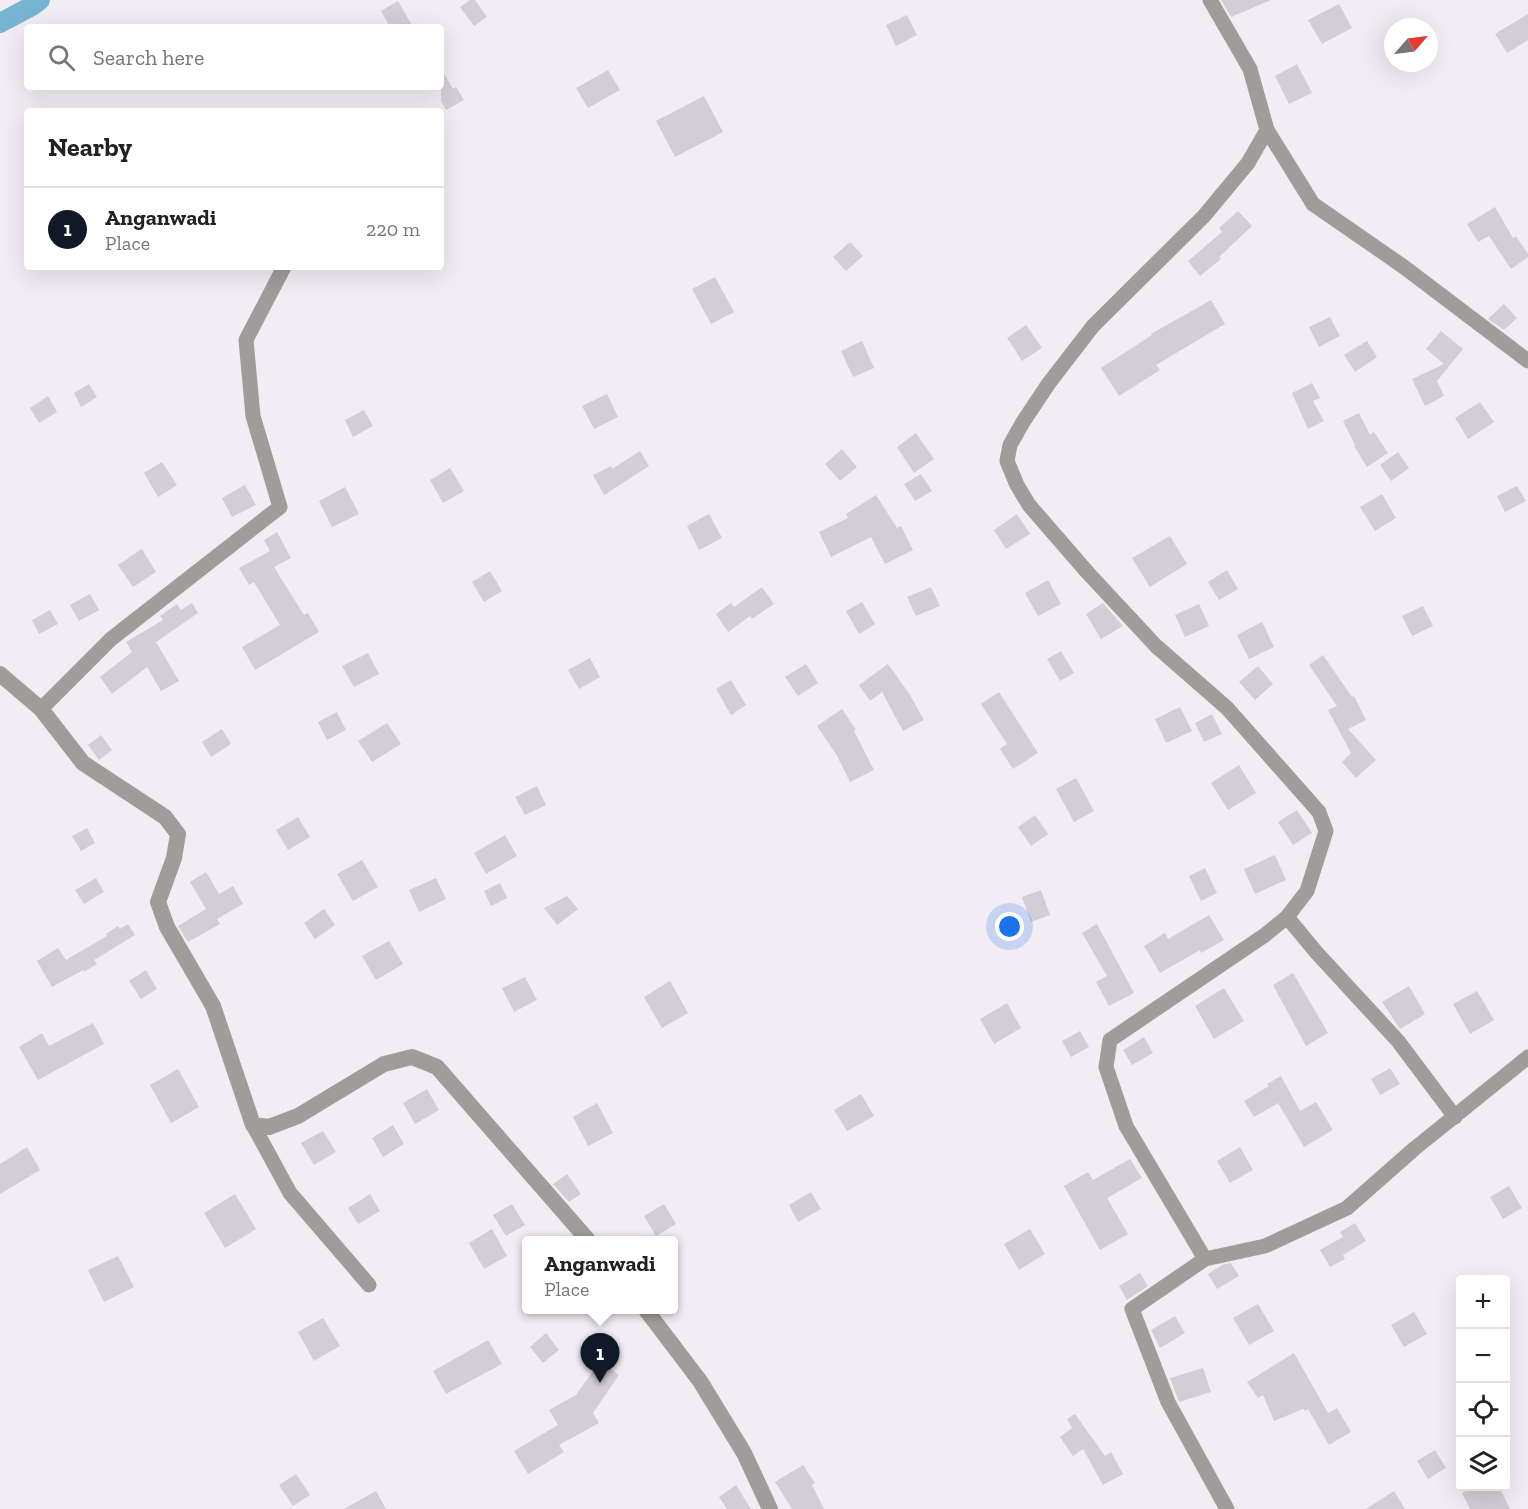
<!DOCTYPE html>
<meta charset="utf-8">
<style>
body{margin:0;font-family:"Zilla Slab",serif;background:#f2f2f2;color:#222}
.controls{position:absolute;right:18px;bottom:18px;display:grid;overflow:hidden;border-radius:6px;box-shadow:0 6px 24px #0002}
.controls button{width:54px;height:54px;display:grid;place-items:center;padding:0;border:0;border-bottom:2px solid #e0e0e0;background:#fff;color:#222;font:30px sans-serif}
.compass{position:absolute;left:1384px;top:18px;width:54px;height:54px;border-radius:50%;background:#fff;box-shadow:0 6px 24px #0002;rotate:62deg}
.you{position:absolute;left:1010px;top:927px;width:21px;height:21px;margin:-15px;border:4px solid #fff;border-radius:50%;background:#1a73e8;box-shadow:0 0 0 9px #1a73e833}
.badge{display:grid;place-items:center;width:39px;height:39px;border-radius:50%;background:#111827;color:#fff;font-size:20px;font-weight:700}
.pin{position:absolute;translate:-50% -50px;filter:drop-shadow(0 2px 3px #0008)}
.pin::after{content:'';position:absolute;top:32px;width:21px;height:18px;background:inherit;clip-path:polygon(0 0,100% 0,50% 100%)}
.popup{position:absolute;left:522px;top:1236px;width:156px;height:78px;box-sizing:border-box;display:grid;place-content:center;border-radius:6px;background:#fff;filter:drop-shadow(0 2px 4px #0005);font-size:20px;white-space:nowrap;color:#767676}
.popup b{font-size:22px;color:#222}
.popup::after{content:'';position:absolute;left:50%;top:100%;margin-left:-12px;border:12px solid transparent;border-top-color:#fff}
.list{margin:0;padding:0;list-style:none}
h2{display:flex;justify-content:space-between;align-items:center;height:78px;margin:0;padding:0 24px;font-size:26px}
h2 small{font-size:20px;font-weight:400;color:#767676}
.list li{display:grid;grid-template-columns:39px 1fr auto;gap:18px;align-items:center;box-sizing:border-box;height:84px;padding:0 24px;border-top:2px solid #e0e0e0}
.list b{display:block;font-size:22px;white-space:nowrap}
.list p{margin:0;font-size:20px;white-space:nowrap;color:#767676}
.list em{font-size:20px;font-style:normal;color:#767676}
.icon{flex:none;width:33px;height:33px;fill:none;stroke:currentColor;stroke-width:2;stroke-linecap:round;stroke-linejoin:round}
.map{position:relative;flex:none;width:1528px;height:1509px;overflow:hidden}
.search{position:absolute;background:#fff;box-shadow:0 6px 24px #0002;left:24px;top:24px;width:420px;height:66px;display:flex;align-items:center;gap:15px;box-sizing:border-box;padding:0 21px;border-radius:6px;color:#767676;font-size:22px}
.panel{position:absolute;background:#fff;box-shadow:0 6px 24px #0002;left:24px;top:108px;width:420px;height:162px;border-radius:6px}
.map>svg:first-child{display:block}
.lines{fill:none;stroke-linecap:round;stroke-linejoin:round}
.canal{stroke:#76b4d1;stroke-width:20}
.building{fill:#d2ced6}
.minor{stroke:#9e9d99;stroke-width:15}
.tertiary{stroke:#9e9d99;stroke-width:16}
</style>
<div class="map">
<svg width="1528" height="1509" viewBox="0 0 1528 1509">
<rect width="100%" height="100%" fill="#f2edf4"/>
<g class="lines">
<polyline class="canal" points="0,23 32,6 40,0"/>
</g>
<g class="building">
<polygon points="470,0 475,0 487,17 474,26 460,7"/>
<polygon points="1221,0 1271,0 1231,17"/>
<polygon points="398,1 413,27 390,27 381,11"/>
<polygon points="1339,4 1352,28 1322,44 1308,20"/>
<polygon points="1528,14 1528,40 1507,53 1495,34"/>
<polygon points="907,15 917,35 896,46 886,25"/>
<polygon points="1297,64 1312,93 1289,104 1275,76"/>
<polygon points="441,68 453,89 456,87 464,100 446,110 441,101"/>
<polygon points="608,70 620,90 588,108 576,88"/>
<polygon points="704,96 723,132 675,157 656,121"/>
<polygon points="1495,207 1513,238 1516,236 1528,254 1528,257 1511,269 1489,236 1478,242 1467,224"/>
<polygon points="1238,211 1252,226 1219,257 1221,259 1200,276 1188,261 1222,232 1219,228"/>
<polygon points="850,242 863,256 846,271 833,257"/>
<polygon points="715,277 734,312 711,324 692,289"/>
<polygon points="1211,300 1225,324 1156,365 1160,370 1119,396 1101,368 1152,335 1151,334"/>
<polygon points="1504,304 1517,318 1504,330 1488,319"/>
<polygon points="1330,317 1340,336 1319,347 1309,327"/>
<polygon points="1026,325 1042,348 1022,361 1007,338"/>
<polygon points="1441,331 1463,349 1437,381 1444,396 1425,406 1412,379 1444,364 1426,349"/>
<polygon points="862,341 874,368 853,377 841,351"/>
<polygon points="1367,341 1377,357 1355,372 1344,355"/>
<polygon points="1312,383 1320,398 1313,401 1324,421 1308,429 1292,393"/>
<polygon points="89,384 97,397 81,407 74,393"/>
<polygon points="607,394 618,417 594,429 582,406"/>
<polygon points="48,396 57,412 39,423 30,408"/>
<polygon points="1480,402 1494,422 1468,439 1455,418"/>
<polygon points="364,410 373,426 353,437 345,420"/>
<polygon points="1359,413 1370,435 1374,432 1388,453 1367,467 1354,446 1355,445 1343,421"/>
<polygon points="916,433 934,459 914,473 897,447"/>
<polygon points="842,449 857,467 840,481 825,464"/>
<polygon points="640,451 649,466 604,495 593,475 611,466 612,469"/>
<polygon points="1398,452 1409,468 1391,481 1380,465"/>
<polygon points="162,462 177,485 158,497 144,473"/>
<polygon points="450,468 464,491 443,503 430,480"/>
<polygon points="921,474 932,491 915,501 904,484"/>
<polygon points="245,485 256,505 232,517 222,498"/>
<polygon points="1517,486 1526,501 1505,512 1497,496"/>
<polygon points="345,487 359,514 332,527 319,501"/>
<polygon points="1382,494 1396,518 1375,531 1360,507"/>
<polygon points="876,495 897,528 901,526 913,550 885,564 871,537 831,557 819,532 848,518 846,514"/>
<polygon points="709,514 722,538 699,550 687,526"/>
<polygon points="1017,514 1030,534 1006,549 994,530"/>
<polygon points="277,532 291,558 274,567 304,615 308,613 319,632 255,670 242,647 280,625 254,582 249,585 239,568 270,551 264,540"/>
<polygon points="1170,536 1187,564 1150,587 1132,558"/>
<polygon points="142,549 156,572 133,587 118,565"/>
<polygon points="1227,570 1238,589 1219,600 1208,582"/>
<polygon points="490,571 502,591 484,602 472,582"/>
<polygon points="1048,580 1061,604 1038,616 1025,593"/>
<polygon points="762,587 774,604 752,619 750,616 728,632 716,614 731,603 734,607"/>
<polygon points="931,587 940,606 916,616 907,597"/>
<polygon points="90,594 99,610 79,621 70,605"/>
<polygon points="862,602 875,624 859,634 846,611"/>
<polygon points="192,603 198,613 156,642 179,681 161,691 147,667 112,694 100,677 132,652 126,642 163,620 160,616 177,604 181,610"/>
<polygon points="1103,603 1123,626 1101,639 1086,614"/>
<polygon points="1199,604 1209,626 1185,637 1175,615"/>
<polygon points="1423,606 1433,626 1412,636 1402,616"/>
<polygon points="50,610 58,624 39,634 32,620"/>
<polygon points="1262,622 1274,647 1249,659 1237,635"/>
<polygon points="1061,651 1074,673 1060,681 1047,659"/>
<polygon points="368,653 379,674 354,687 342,666"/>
<polygon points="1323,655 1352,697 1354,696 1366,720 1348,729 1376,760 1356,778 1342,762 1351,753 1328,710 1337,706 1309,665"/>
<polygon points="590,658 600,677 579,689 568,670"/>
<polygon points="806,664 818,683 798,696 785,677"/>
<polygon points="888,664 910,695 924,720 903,731 882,692 870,701 859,685"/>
<polygon points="1258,666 1273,684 1255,700 1239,682"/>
<polygon points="731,680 746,705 731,715 716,689"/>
<polygon points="999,692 1038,753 1013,769 1000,749 1007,744 981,704"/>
<polygon points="1180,707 1192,731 1166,743 1155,719"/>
<polygon points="842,709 856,730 854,731 874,770 850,782 836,754 817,726"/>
<polygon points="337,712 346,730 327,740 318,722"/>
<polygon points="1212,714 1222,734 1204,742 1195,723"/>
<polygon points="387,723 401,744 372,762 358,741"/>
<polygon points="222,729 231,744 211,757 202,742"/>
<polygon points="101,735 112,750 99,760 88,745"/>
<polygon points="1239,765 1256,793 1228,810 1211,783"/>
<polygon points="1076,778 1094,811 1074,822 1056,789"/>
<polygon points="537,786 546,805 525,815 515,797"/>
<polygon points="1297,810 1312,833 1293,845 1278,822"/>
<polygon points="1035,815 1048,834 1031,846 1018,827"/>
<polygon points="298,817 310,837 288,850 276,830"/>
<polygon points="87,828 95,843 81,851 72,836"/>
<polygon points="505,835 517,856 486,874 474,853"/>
<polygon points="1275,855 1286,880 1255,894 1244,869"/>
<polygon points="362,860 378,887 353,901 337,874"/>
<polygon points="1205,868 1217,893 1201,901 1189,876"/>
<polygon points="206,872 219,894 233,886 243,904 217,919 220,924 188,942 178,926 206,909 190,882"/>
<polygon points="96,878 104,892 84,904 75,890"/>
<polygon points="436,878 446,899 419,912 409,890"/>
<polygon points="500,883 507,898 491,906 484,891"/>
<polygon points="1041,890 1050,915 1031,922 1022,897"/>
<polygon points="567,896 578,909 557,925 544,908"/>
<polygon points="324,909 335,925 315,939 304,923"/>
<polygon points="1209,915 1224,940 1201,953 1200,950 1160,973 1144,946 1165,933 1168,939"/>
<polygon points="128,924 135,935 94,960 97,964 84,972 83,970 52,987 37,961 58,948 66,960 107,936 106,934 118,926 120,929"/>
<polygon points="1097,924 1134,993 1109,1006 1096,982 1107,976 1082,933"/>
<polygon points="389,941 403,964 376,980 362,956"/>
<polygon points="146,970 157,989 141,999 129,981"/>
<polygon points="1293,973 1328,1033 1306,1046 1273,985"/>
<polygon points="525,977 537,1000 514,1012 502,988"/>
<polygon points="670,981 688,1013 662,1028 644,997"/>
<polygon points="1409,986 1425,1014 1400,1029 1382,1002"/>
<polygon points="1224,988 1244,1021 1214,1039 1195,1006"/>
<polygon points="1477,991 1494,1020 1470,1034 1453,1004"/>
<polygon points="1007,1003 1021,1028 994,1044 980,1019"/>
<polygon points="93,1023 104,1044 38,1080 19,1047 42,1033 49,1046"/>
<polygon points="1080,1031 1089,1047 1071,1057 1062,1041"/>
<polygon points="1144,1037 1153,1053 1132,1065 1123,1050"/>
<polygon points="1390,1068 1400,1084 1380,1095 1371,1079"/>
<polygon points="178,1069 199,1107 171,1123 150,1085"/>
<polygon points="1281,1076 1300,1111 1316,1102 1333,1130 1304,1147 1278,1103 1254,1117 1244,1101 1269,1086 1267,1084"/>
<polygon points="427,1089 439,1110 415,1124 403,1103"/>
<polygon points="861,1094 874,1116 847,1131 834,1110"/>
<polygon points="597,1103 613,1133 588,1146 573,1117"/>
<polygon points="393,1125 404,1144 383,1157 372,1138"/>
<polygon points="323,1131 336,1152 314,1165 301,1143"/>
<polygon points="27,1147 40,1170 0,1194 0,1164"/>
<polygon points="1240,1147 1253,1170 1230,1183 1217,1161"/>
<polygon points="1130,1159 1142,1178 1107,1198 1128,1234 1100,1250 1064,1186 1088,1172 1093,1180"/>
<polygon points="567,1174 581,1194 569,1202 553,1184"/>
<polygon points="1509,1186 1522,1208 1503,1219 1490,1197"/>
<polygon points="811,1192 821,1209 798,1222 789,1205"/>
<polygon points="235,1194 256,1229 225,1248 204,1213"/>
<polygon points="370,1194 380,1211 358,1224 348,1208"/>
<polygon points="512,1204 525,1225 506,1236 493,1215"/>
<polygon points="664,1204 676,1224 656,1236 644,1216"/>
<polygon points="1355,1223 1366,1241 1343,1255 1345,1259 1330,1267 1320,1250 1343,1237 1340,1232"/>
<polygon points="492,1229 507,1256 484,1269 469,1243"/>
<polygon points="1030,1229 1045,1254 1019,1270 1004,1244"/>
<polygon points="118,1256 134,1287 104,1302 88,1270"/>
<polygon points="1231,1263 1239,1276 1217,1289 1208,1274 1222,1265"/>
<polygon points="1140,1273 1148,1286 1127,1300 1119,1286"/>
<polygon points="1258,1304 1274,1331 1249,1345 1233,1318"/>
<polygon points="1414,1312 1427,1334 1404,1347 1391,1325"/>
<polygon points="1175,1316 1185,1333 1160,1348 1151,1330"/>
<polygon points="323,1318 340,1346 314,1361 298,1332"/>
<polygon points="546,1333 559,1350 543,1363 530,1347"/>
<polygon points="488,1340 502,1364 446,1394 433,1371"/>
<polygon points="1294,1353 1328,1413 1337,1408 1351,1432 1329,1445 1308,1409 1305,1411 1303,1409 1274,1421 1263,1395 1258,1398 1247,1382"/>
<polygon points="600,1361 619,1375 593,1413 599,1423 559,1445 564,1452 528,1474 514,1451 558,1425 549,1410 576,1395"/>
<polygon points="1203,1368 1211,1392 1179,1402 1170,1378"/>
<polygon points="1075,1414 1105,1456 1111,1452 1123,1474 1103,1485 1083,1449 1073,1456 1060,1437 1072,1428 1067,1419"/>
<polygon points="1435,1450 1446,1468 1428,1479 1417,1461"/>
<polygon points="803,1465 815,1483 812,1485 824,1509 792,1509 775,1482"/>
<polygon points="296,1474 310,1495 293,1506 279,1485"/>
<polygon points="736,1485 751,1509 727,1509 719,1497"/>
<polygon points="1475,1486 1499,1486 1510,1509 1470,1509 1462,1493"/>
<polygon points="376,1491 386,1509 344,1509"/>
<polygon points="1394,1491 1405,1509 1366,1509"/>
</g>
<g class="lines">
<g class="minor">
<polyline points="1210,0 1250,69 1267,130 1313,204 1404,267 1528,361"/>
<polyline points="41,709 111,639 280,507 253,416 246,340 284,267"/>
<polyline points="1287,917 1316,952 1398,1041 1455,1117"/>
<polyline points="253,1125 290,1193 369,1285"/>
<polyline points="1205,1259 1126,1126 1106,1067 1110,1040 1265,935 1287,917 1307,891 1326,831 1319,812 1227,708 1156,646 1088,573 1029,505 1017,485 1007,461 1010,445 1023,422 1049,383 1093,326 1204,216 1248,163 1267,130"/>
<polyline points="1227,1509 1168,1402 1132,1309 1205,1259 1265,1246 1347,1208 1414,1149 1528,1057"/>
</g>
<g class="tertiary">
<polyline points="0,674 41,709 83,763 165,817 178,834 174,858 158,902 167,927 213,1006 253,1125 269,1127 298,1116 384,1064 412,1057 437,1067 588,1240"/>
<polyline points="646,1310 700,1381 744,1453 770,1509"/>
</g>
</g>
</svg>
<div class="controls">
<button>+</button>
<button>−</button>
<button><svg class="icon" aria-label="locate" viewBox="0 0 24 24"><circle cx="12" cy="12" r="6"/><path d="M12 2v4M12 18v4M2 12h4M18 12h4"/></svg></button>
<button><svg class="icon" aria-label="layers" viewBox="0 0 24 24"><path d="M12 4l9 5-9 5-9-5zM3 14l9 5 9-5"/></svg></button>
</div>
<svg class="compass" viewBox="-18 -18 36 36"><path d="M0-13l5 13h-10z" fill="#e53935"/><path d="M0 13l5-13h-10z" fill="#767676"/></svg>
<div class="you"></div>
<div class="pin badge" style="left:600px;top:1383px">1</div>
<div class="popup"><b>Anganwadi</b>Place</div>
<div class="search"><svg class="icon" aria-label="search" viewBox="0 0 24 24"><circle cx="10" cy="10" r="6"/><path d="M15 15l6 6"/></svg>Search here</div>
<section class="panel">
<h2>Nearby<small></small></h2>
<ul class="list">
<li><span class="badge">1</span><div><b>Anganwadi</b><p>Place</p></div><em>220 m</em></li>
</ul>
</section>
</div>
